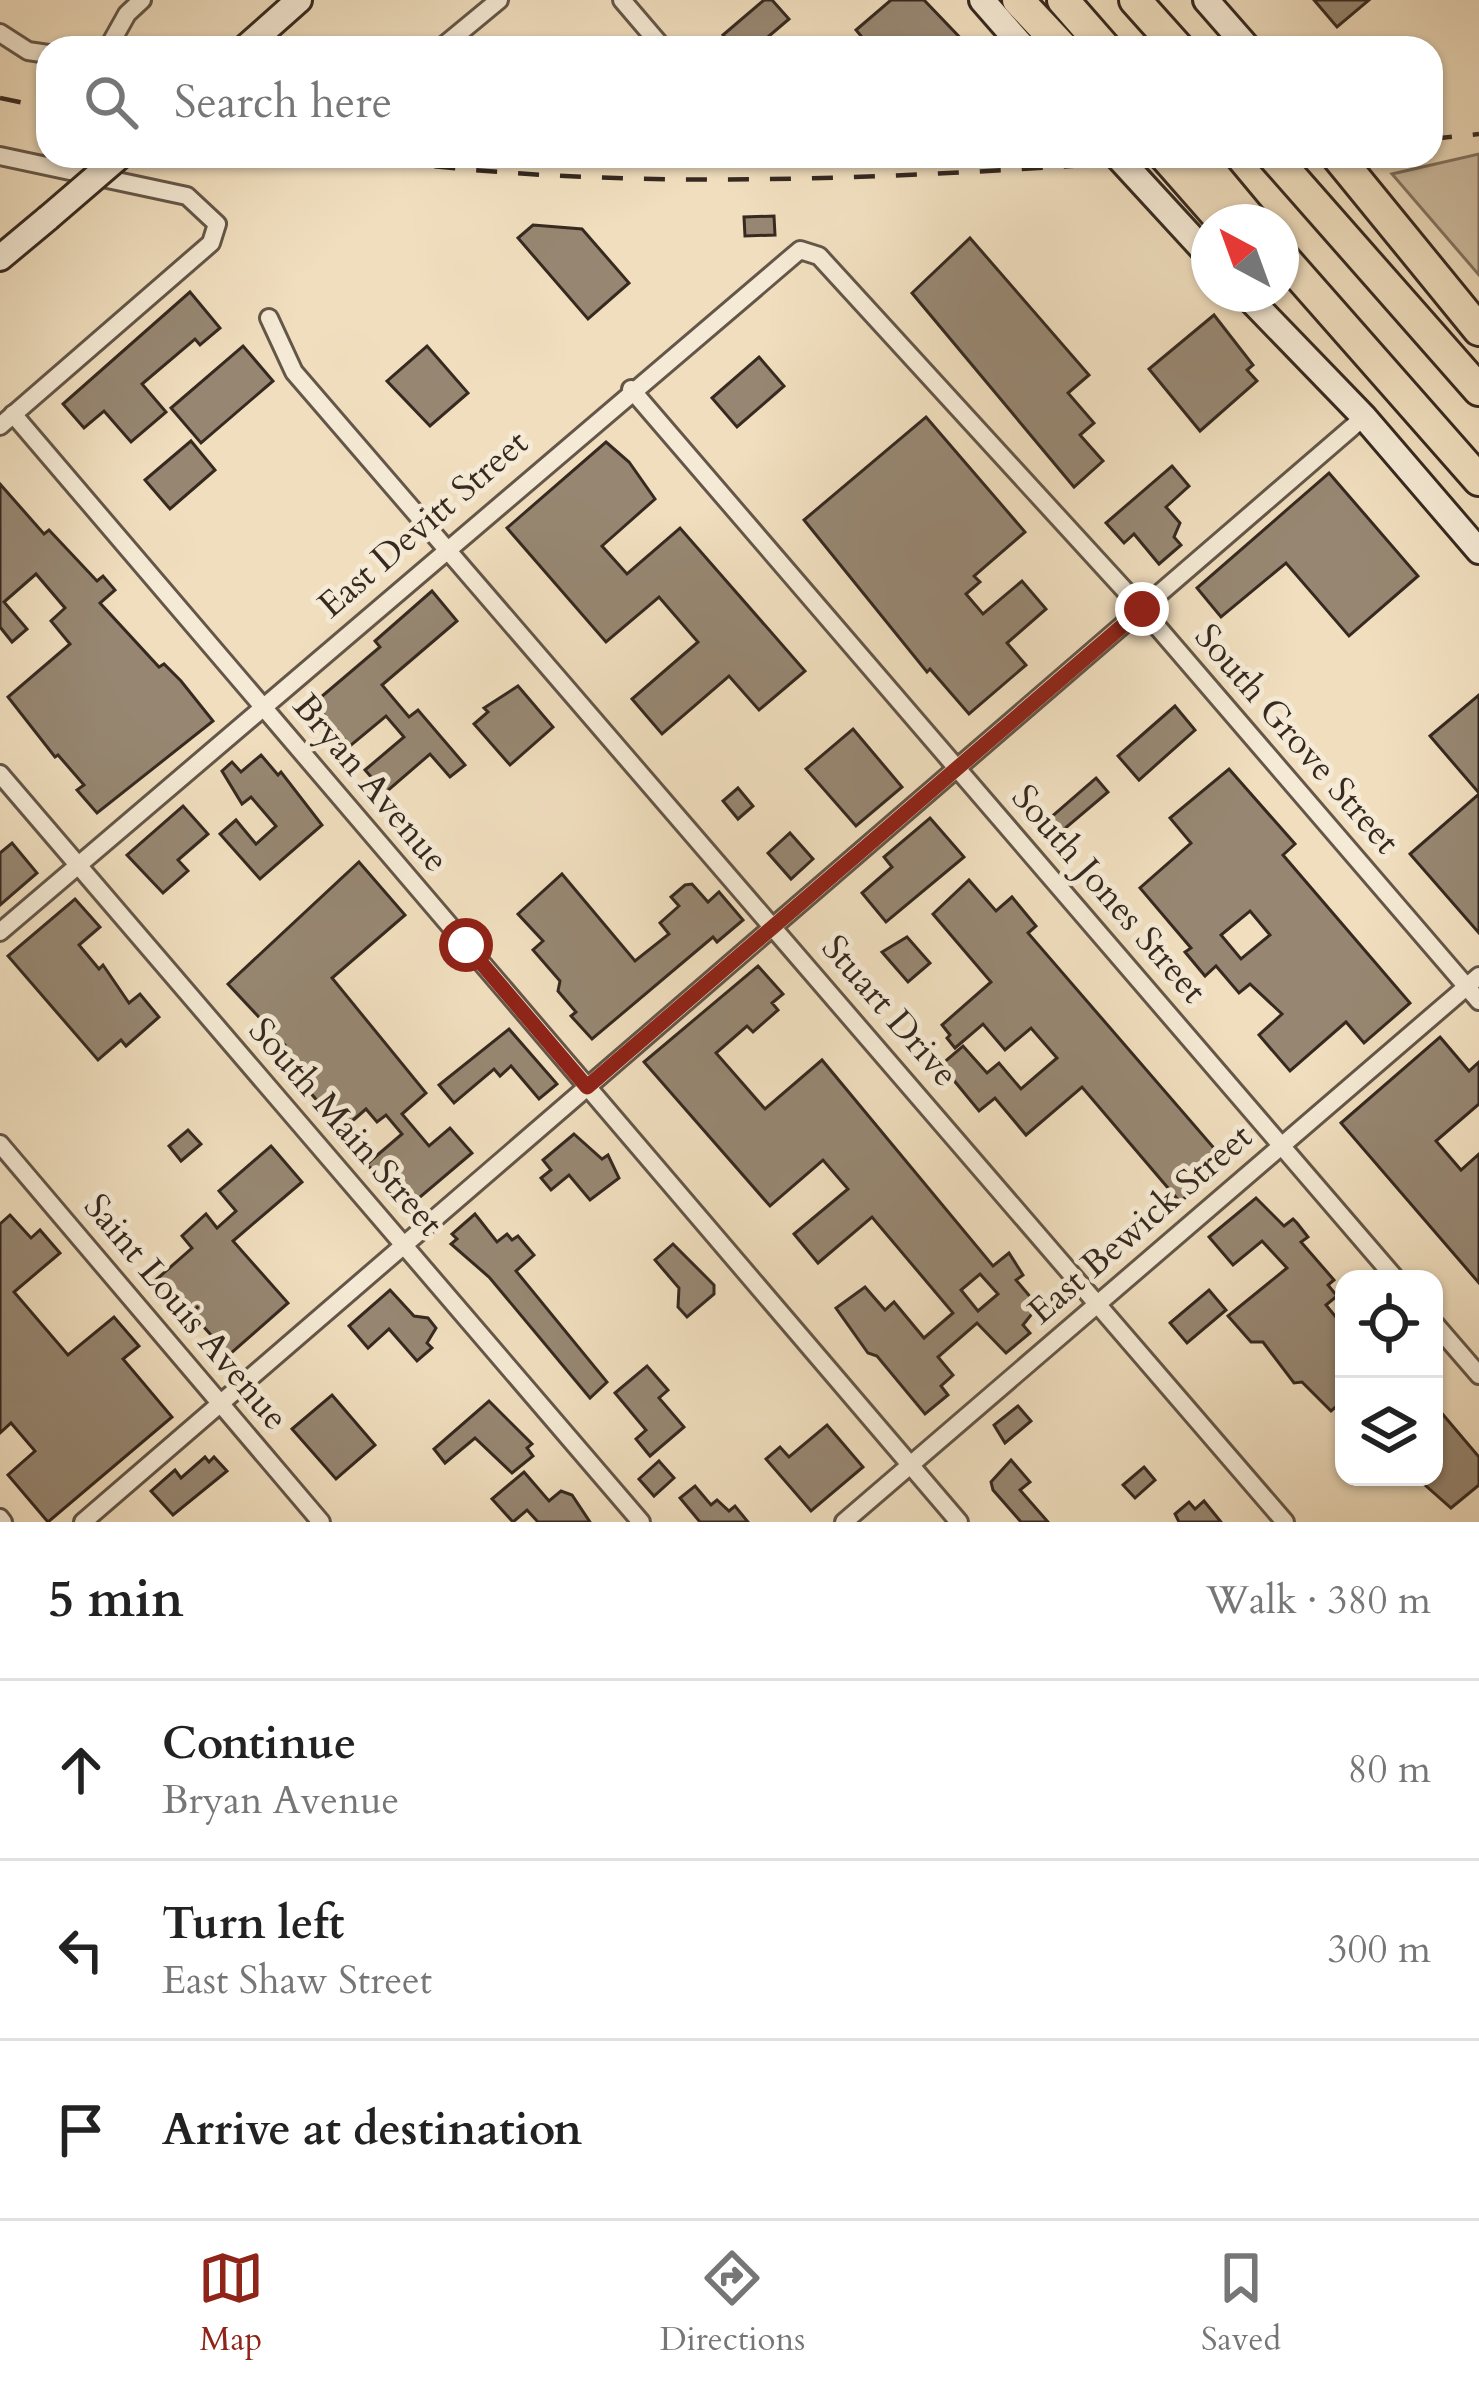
<!DOCTYPE html>
<meta charset="utf-8">
<style>
body{margin:0;font-family:Cardo,serif;background:#f6f6f6;color:#222}
.controls{position:absolute;right:36px;bottom:36px;display:grid;overflow:hidden;border-radius:24px;box-shadow:0 3px 9px #0004}
.controls button{width:108px;height:108px;display:grid;place-items:center;padding:0;border:0;border-bottom:3px solid #e0e0e0;background:#fff;color:#222;font:60px sans-serif}
.compass{position:absolute;left:1191px;top:204px;width:108px;height:108px;border-radius:50%;background:#fff;box-shadow:0 3px 9px #0004;rotate:319deg}
.stop{position:absolute;width:36px;height:36px;margin:-27px;border:9px solid #8f2418;border-radius:50%;background:#fff}
.stop.end{background:#8f2418;border-color:#fff;box-shadow:0 3px 12px #0008}
.list{margin:0;padding:0;list-style:none}
h2{display:flex;justify-content:space-between;align-items:center;height:156px;margin:0;padding:0 48px;font-size:51px}
h2 small{font-size:39px;font-weight:400;color:#767676}
.list li{display:grid;grid-template-columns:78px 1fr auto;gap:36px;align-items:center;box-sizing:border-box;height:180px;padding:0 48px;border-top:3px solid #e0e0e0}
.list b{display:block;font-size:45px;white-space:nowrap}
.list p{margin:0;font-size:39px;white-space:nowrap;color:#767676}
.list em{font-size:39px;font-style:normal;color:#767676}
.icon{flex:none;width:66px;height:66px;fill:none;stroke:currentColor;stroke-width:2;stroke-linecap:round;stroke-linejoin:round}
.map{position:relative;flex:none;width:1479px;height:1522px;overflow:hidden}
.search{position:absolute;background:#fff;box-shadow:0 3px 9px #0004;left:36px;right:36px;top:36px;height:132px;display:flex;align-items:center;gap:30px;box-sizing:border-box;padding:0 42px;border-radius:36px;color:#767676;font-size:45px}
.sheet{height:696px;background:#fff}
nav{display:flex;justify-content:space-around;align-items:center;box-sizing:border-box;height:168px;border-top:3px solid #e0e0e0;background:#fff;font-size:33px;color:#767676}
nav a{display:grid;justify-items:center;gap:6px}
nav .on{color:#8f2418}
.map>svg:first-child{display:block}
.green{fill:#d0bfa3;stroke:#837462;stroke-width:3}
.building{fill:#978772;stroke:#362920;stroke-width:3;fill-rule:evenodd}
.lines{fill:none;stroke-linecap:round;stroke-linejoin:round}
.minor-casing{stroke:#645648;stroke-width:22}
.secondary-casing{stroke:#362920;stroke-width:30}
.motorway-casing{stroke:#362920;stroke-width:36}
.minor{stroke:#f5ead5;stroke-width:16}
.secondary{stroke:#f5ead5;stroke-width:24}
.motorway{stroke:#f0debe;stroke-width:30}
.rail{stroke:#362920;stroke-width:4.5;stroke-dasharray:21 21;stroke-linecap:butt}
.secondary-bridge-casing{stroke:#362920;stroke-width:30;stroke-linecap:butt}
.secondary-bridge{stroke:#f5ead5;stroke-width:24}
.route{stroke:#8f2418;stroke-width:15}
.labels{text-anchor:middle;dominant-baseline:central;stroke-width:10;stroke-linejoin:round;paint-order:stroke}
.street-label{font-size:36px;fill:#362920;stroke:#f5ead5}
</style>
<div class="map">
<svg width="1479" height="1522" viewBox="0 0 1479 1522">
<rect width="100%" height="100%" fill="#f0debe"/>
<filter id="stains"><feTurbulence type="fractalNoise" baseFrequency=".00167" numOctaves="4"/><feColorMatrix values="0 0 0 0 .2 0 0 0 0 .09 0 0 0 0 .02 0 0 0 .5 -.17"/></filter>
<radialGradient id="worn" r=".72"><stop offset=".6" stop-color="#630" stop-opacity="0"/><stop offset="1" stop-color="#630" stop-opacity=".3"/></radialGradient>
<polygon class="green" points="1479,154 1479,275 1392,174"/>
<g class="building">
<polygon points="764,0 772,0 789,19 755,48 734,48 723,35"/>
<polygon points="891,0 924,0 970,48 884,48 879,42 871,48 856,30"/>
<polygon points="1314,0 1369,0 1337,27"/>
<polygon points="774,216 775,235 745,236 744,217"/>
<polygon points="533,225 582,229 629,283 588,319 518,238"/>
<polygon points="970,238 1089,375 1068,393 1094,423 1080,435 1103,461 1074,487 912,293"/>
<polygon points="190,292 220,328 200,345 195,339 142,384 166,412 131,442 104,411 84,428 63,404"/>
<polygon points="1214,315 1253,365 1247,370 1257,381 1200,431 1149,369"/>
<polygon points="243,346 273,381 201,443 171,408"/>
<polygon points="427,346 468,393 430,426 387,381"/>
<polygon points="759,357 784,386 737,427 712,398"/>
<polygon points="926,417 1025,532 974,576 980,582 966,594 983,614 1022,581 1046,609 1007,643 1026,665 969,714 930,669 927,672 804,520"/>
<polygon points="191,441 215,470 170,509 145,480"/>
<polygon points="606,442 629,462 655,499 602,546 627,574 680,528 805,671 759,710 729,676 662,734 632,699 698,642 659,597 606,642 507,528"/>
<polygon points="1172,466 1189,486 1166,507 1180,523 1174,537 1181,545 1159,564 1134,534 1124,543 1106,523"/>
<polygon points="1329,473 1418,576 1349,636 1286,563 1221,617 1197,588"/>
<polygon points="0,484 44,534 49,530 97,581 103,576 115,590 100,603 159,667 164,664 181,681 213,721 97,813 77,790 84,785 58,755 55,757 8,697 70,644 51,621 65,608 36,574 4,602 27,629 12,642 0,627"/>
<polygon points="432,591 457,621 382,685 409,717 418,710 465,765 450,777 430,754 385,793 365,770 404,737 386,716 350,746 314,703 380,647 375,641"/>
<polygon points="518,686 553,727 510,765 474,724 488,712 484,708"/>
<polygon points="1479,695 1479,793 1430,736"/>
<polygon points="1175,706 1195,730 1139,780 1118,756"/>
<polygon points="853,729 902,787 856,826 806,769"/>
<polygon points="261,755 278,775 281,772 322,825 260,879 220,834 236,820 256,844 276,826 251,797 242,804 222,771 232,762 241,772"/>
<path d="M1229,769L1295,844L1283,855L1410,1003L1364,1043L1346,1022L1290,1071L1259,1035L1282,1014L1250,984L1239,993L1216,966L1205,976L1185,952L1191,948L1140,888L1191,843L1170,818ZM1250,911L1270,935L1241,959L1221,935Z"/>
<polygon points="1096,778 1108,792 1062,831 1050,818"/>
<polygon points="738,788 753,806 738,819 723,801"/>
<polygon points="1479,794 1479,933 1410,854"/>
<polygon points="183,806 208,834 178,860 188,871 163,893 127,855"/>
<polygon points="930,818 964,857 886,922 862,893 892,867 884,857"/>
<polygon points="790,833 813,859 791,879 768,853"/>
<polygon points="12,843 37,873 0,905 0,853"/>
<polygon points="359,862 405,915 332,978 426,1093 402,1114 429,1146 450,1128 472,1153 406,1209 367,1164 402,1134 386,1115 377,1122 366,1109 342,1130 292,1071 296,1067 280,1049 285,1045 228,984"/>
<polygon points="562,874 635,961 669,934 660,923 679,906 671,897 685,885 692,884 708,902 719,892 743,920 717,942 713,937 592,1039 571,1016 576,1012 558,991 560,981 533,950 543,941 518,914"/>
<polygon points="969,880 996,911 1012,897 1036,926 1028,933 1226,1162 1180,1202 1082,1087 1026,1135 995,1098 979,1111 947,1072 942,1064 963,1046 987,1073 999,1063 1021,1089 1057,1058 1031,1028 1005,1050 983,1024 955,1048 947,1038 950,1035 942,1025 991,982 933,914"/>
<polygon points="75,899 100,927 79,945 99,969 103,965 129,1003 140,994 159,1017 126,1046 121,1040 98,1060 8,956"/>
<polygon points="907,937 930,963 908,982 882,952"/>
<path d="M758,966L783,994L772,1003L778,1010L753,1032L747,1026L716,1053L765,1109L822,1060L993,1266L1009,1253L1023,1275L1016,1280L1038,1306L1023,1325L1030,1333L1006,1353L977,1323L938,1357L953,1375L941,1386L948,1395L925,1414L877,1356L868,1353L836,1308L865,1287L885,1310L894,1302L924,1338L953,1313L872,1217L818,1263L794,1234L848,1189L823,1160L770,1206L644,1062ZM980,1274L998,1294L978,1311L961,1290Z"/>
<polygon points="509,1029 557,1084 539,1099 511,1066 500,1076 494,1069 454,1103 439,1085"/>
<polygon points="1440,1037 1469,1071 1479,1062 1479,1104 1436,1141 1461,1170 1479,1154 1479,1283 1341,1123"/>
<polygon points="188,1130 201,1144 181,1161 169,1146"/>
<polygon points="574,1134 602,1159 608,1155 619,1178 590,1200 569,1175 551,1190 541,1178 551,1170 543,1160"/>
<polygon points="271,1146 302,1182 233,1241 288,1303 229,1355 202,1325 191,1334 149,1286 192,1248 182,1236 206,1214 217,1228 236,1211 219,1191"/>
<polygon points="1256,1198 1284,1226 1293,1219 1297,1223 1308,1237 1301,1242 1334,1280 1328,1285 1337,1296 1326,1305 1344,1327 1344,1400 1331,1411 1302,1382 1294,1383 1263,1342 1251,1342 1228,1316 1287,1268 1262,1241 1233,1265 1209,1237"/>
<polygon points="475,1214 497,1242 507,1234 512,1240 518,1236 534,1255 516,1271 607,1382 590,1398 489,1277 451,1244 457,1239 452,1234"/>
<polygon points="10,1215 31,1238 40,1230 60,1253 14,1292 68,1355 114,1317 139,1346 123,1359 172,1417 48,1522 8,1475 35,1451 11,1423 0,1433 0,1224"/>
<polygon points="673,1244 714,1285 714,1294 687,1317 678,1307 679,1288 655,1260"/>
<polygon points="390,1290 414,1316 428,1318 436,1328 427,1343 432,1348 417,1361 389,1329 368,1348 349,1326"/>
<polygon points="1209,1290 1226,1310 1187,1343 1170,1323"/>
<polygon points="647,1366 668,1390 659,1398 684,1427 650,1456 636,1439 646,1430 615,1393"/>
<polygon points="332,1395 375,1445 336,1479 292,1429"/>
<polygon points="489,1401 532,1444 527,1448 533,1456 512,1473 475,1438 445,1463 434,1449"/>
<polygon points="1434,1404 1479,1457 1479,1485 1451,1508 1416,1477 1434,1477"/>
<polygon points="1018,1406 1031,1421 1005,1443 994,1425"/>
<polygon points="827,1425 863,1467 811,1511 766,1459 780,1447 789,1457"/>
<polygon points="205,1457 209,1462 214,1457 227,1471 173,1515 151,1491 175,1470 181,1478"/>
<polygon points="1011,1460 1030,1482 1020,1490 1048,1522 1021,1522 993,1490 991,1482"/>
<polygon points="659,1461 674,1478 654,1496 639,1479"/>
<polygon points="1144,1467 1155,1480 1135,1498 1123,1485"/>
<polygon points="524,1472 549,1501 561,1491 572,1495 590,1522 538,1522 527,1510 513,1522 492,1499"/>
<polygon points="695,1486 711,1505 717,1500 729,1511 735,1506 748,1522 700,1522 680,1498"/>
<polygon points="1204,1501 1221,1522 1179,1522 1175,1514 1189,1502 1195,1509"/>
</g>
<g class="lines">
<g class="minor-casing">
<g id="minor">
<polyline points="622,0 663,48"/>
<polyline points="0,33 28,51 48,54"/>
<polyline points="108,48 127,14 142,0"/>
<polyline points="441,48 499,0"/>
<polyline points="0,156 187,196 217,224 211,243 0,426"/>
<polyline points="269,318 294,372 1285,1522"/>
<polyline points="631,389 1396,1279"/>
<polyline points="13,414 959,1522"/>
<polyline points="0,774 641,1522"/>
<polyline points="0,932 800,250 819,256 1142,609 1479,1001"/>
<polyline points="0,1144 321,1522"/>
<polyline points="1434,1323 1479,1375"/>
<polyline points="0,1518 3,1522"/>
<polyline points="83,1522 1364,417"/>
<polyline points="844,1522 1479,976"/>
</g>
</g>
<g class="secondary-casing">
<g id="secondary">
<polyline points="982,0 1024,48"/>
<polyline points="1206,0 1248,48"/>
<polyline points="245,48 299,0"/>
<polyline points="1117,156 1209,256"/>
<polyline points="0,258 48,218"/>
<polyline points="1245,294 1364,417 1479,551"/>
</g>
</g>
<g class="motorway-casing">
<g id="motorway">
<polyline points="1018,0 1063,48"/>
<polyline points="1063,0 1105,48"/>
<polyline points="1135,0 1178,48"/>
<polyline points="1165,156 1223,222"/>
<polyline points="1198,156 1253,222"/>
<polyline points="1273,156 1479,390"/>
<polyline points="1337,156 1479,330"/>
<polyline points="1281,255 1479,480"/>
</g>
</g>
<use href="#minor" class="minor"/>
<use href="#secondary" class="secondary"/>
<use href="#motorway" class="motorway"/>
<g class="rail">
<polyline points="0,98 48,108"/>
<polyline points="1431,139 1479,134"/>
<path d="M351,156C636,197 932,176 1218,156"/>
</g>
<g class="secondary-bridge-casing">
<polyline id="secondary-bridge" points="48,218 120,156"/>
</g>
<use href="#secondary-bridge" class="secondary-bridge"/>
</g>
<g class="lines">
<polyline class="route" points="466,945 587,1087 1142,609"/>
</g>
<g class="labels">
<g class="street-label">
<text transform="translate(423 524) rotate(-41)">East Devitt Street</text>
<text transform="translate(1297 739) rotate(49)">South Grove Street</text>
<text transform="translate(371 783) rotate(50)">Bryan Avenue</text>
<text transform="translate(1109 894) rotate(49)">South Jones Street</text>
<text transform="translate(890 1011) rotate(49)">Stuart Drive</text>
<text transform="translate(346 1127) rotate(49)">South Main Street</text>
<text transform="translate(1140 1224) rotate(-41)">East Bewick Street</text>
<text transform="translate(186 1312) rotate(50)">Saint Louis Avenue</text>
</g>
</g>
<rect width="100%" height="100%" filter="url(#stains)"/>
<rect width="100%" height="100%" fill="url(#worn)"/>
</svg>
<div class="controls">
<button><svg class="icon" aria-label="locate" viewBox="0 0 24 24"><circle cx="12" cy="12" r="6"/><path d="M12 2v4M12 18v4M2 12h4M18 12h4"/></svg></button>
<button><svg class="icon" aria-label="layers" viewBox="0 0 24 24"><path d="M12 4l9 5-9 5-9-5zM3 14l9 5 9-5"/></svg></button>
</div>
<svg class="compass" viewBox="-18 -18 36 36"><path d="M0-13l5 13h-10z" fill="#e53935"/><path d="M0 13l5-13h-10z" fill="#767676"/></svg>
<div class="stop" style="left:466px;top:945px"></div>
<div class="stop end" style="left:1142px;top:609px"></div>
<div class="search"><svg class="icon" aria-label="search" viewBox="0 0 24 24"><circle cx="10" cy="10" r="6"/><path d="M15 15l6 6"/></svg>Search here</div>
</div>
<section class="sheet">
<h2>5 min<small>Walk · 380 m</small></h2>
<ul class="list">
<li><svg class="icon" aria-label="ahead" viewBox="0 0 24 24"><path d="M12 20V5M6 11l6-6 6 6"/></svg><div><b>Continue</b><p>Bryan Avenue</p></div><em>80 m</em></li>
<li><svg class="icon" aria-label="left" viewBox="0 0 24 24"><path d="M17 20v-9H6M10 6l-5 5 5 5"/></svg><div><b>Turn left</b><p>East Shaw Street</p></div><em>300 m</em></li>
<li><svg class="icon" aria-label="arrive" viewBox="0 0 24 24"><path d="M6 21V4h12l-3 4 3 4H6"/></svg><div><b>Arrive at destination</b></div></li>
</ul>
</section>
<nav>
<a class="on"><svg class="icon" aria-label="map" viewBox="0 0 24 24"><path d="M3 6l6-2 6 2 6-2v14l-6 2-6-2-6 2zM9 4v14M15 6v14"/></svg>Map</a>
<a><svg class="icon" aria-label="directions" viewBox="0 0 24 24"><path d="M12 3l9 9-9 9-9-9zM9 14v-3h6M13 9l2 2-2 2"/></svg>Directions</a>
<a><svg class="icon" aria-label="saved" viewBox="0 0 24 24"><path d="M7 4h10v16l-5-4-5 4z"/></svg>Saved</a>
</nav>
